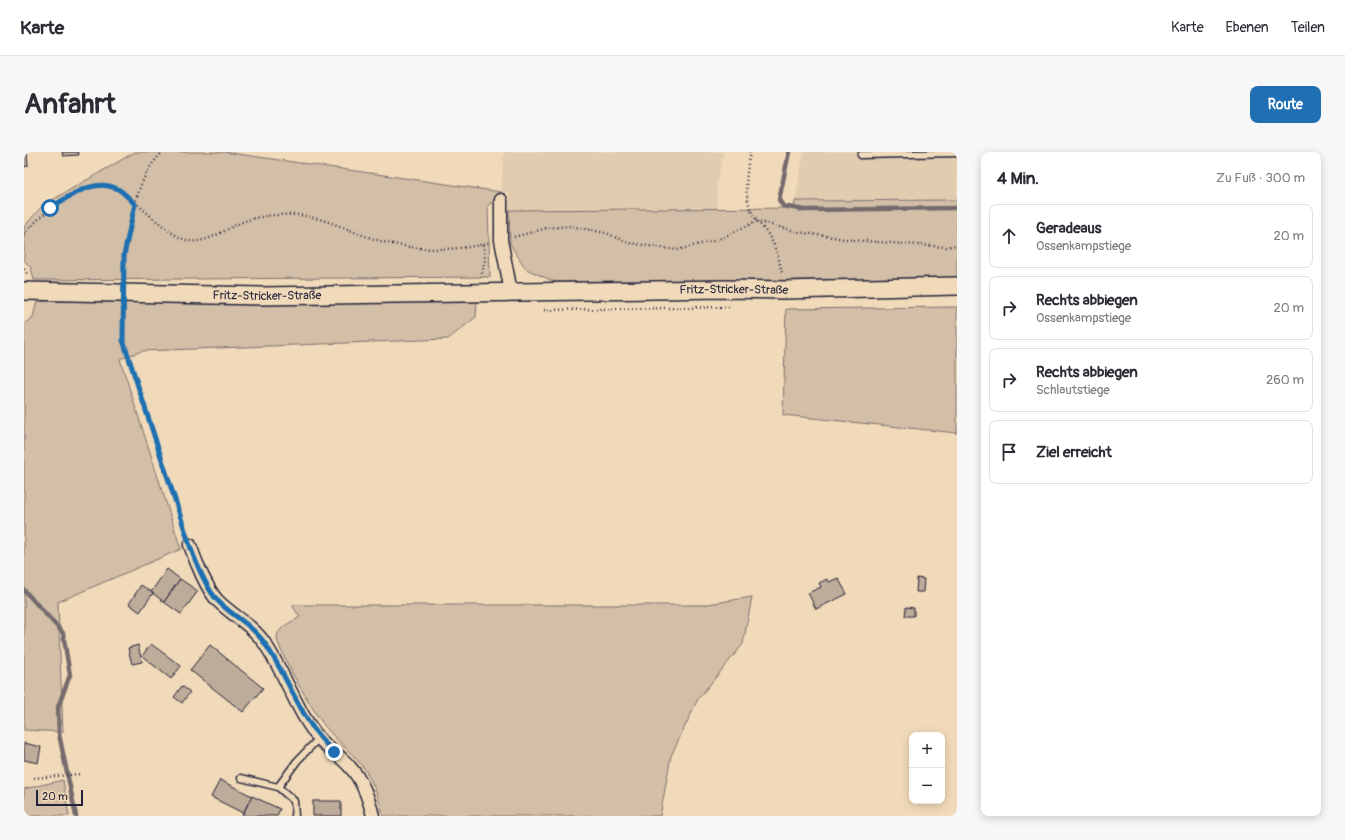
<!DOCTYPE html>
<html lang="de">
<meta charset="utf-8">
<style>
body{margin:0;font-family:Pangolin,sans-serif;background:#f7f7f7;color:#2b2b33}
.controls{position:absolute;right:12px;bottom:12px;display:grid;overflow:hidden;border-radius:8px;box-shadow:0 2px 10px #0003}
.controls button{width:36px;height:36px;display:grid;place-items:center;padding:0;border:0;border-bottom:1px solid #e1e1e2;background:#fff;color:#2b2b33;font:20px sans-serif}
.scale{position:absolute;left:12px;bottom:10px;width:47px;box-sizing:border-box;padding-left:4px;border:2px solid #22223b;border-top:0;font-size:11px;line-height:14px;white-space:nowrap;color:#22223b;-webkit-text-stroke:3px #f1dab9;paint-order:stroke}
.stop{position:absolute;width:12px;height:12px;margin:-9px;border:3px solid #1f6fb2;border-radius:50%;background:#fff}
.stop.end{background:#1f6fb2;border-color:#fff;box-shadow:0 1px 4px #0008}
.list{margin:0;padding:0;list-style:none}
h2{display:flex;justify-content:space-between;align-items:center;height:52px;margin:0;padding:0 16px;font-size:17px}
h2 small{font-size:13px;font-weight:400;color:#7c7c81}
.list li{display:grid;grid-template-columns:26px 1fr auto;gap:12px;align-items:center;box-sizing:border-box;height:64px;margin:0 8px 8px;padding:0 8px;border:1px solid #e1e1e2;border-radius:8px}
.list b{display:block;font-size:15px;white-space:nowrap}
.list p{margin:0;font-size:13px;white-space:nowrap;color:#7c7c81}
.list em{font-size:13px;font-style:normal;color:#7c7c81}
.icon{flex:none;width:22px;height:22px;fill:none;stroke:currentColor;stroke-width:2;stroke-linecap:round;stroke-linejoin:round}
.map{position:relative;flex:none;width:933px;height:664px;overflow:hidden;border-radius:8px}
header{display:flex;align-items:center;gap:24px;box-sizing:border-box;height:56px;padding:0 20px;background:#fff;border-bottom:1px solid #e1e1e2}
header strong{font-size:19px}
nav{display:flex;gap:22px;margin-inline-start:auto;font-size:14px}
.intro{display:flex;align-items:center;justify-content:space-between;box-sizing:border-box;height:96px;padding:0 24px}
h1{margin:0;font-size:28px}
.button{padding:10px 18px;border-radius:8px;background:#1f6fb2;color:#fff;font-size:14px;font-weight:700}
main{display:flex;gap:24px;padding:0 24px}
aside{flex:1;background:#fff;border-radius:8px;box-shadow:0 2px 10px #0003}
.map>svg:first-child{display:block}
.built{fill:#e2ccb0}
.green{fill:#d3bfa7;stroke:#7a7071}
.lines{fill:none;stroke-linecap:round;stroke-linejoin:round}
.stream{stroke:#746b6d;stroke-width:4.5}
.building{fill:#beac9a;stroke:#22223b}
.service-casing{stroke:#22223b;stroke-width:9}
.minor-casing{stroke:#22223b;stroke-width:15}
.secondary-casing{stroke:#22223b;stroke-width:20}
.path{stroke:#22223b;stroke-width:2.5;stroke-dasharray:1 3;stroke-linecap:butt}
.service{stroke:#f1dab9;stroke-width:6}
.minor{stroke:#f1dab9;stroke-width:12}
.secondary{stroke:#f1dab9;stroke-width:17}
.path-bridge{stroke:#22223b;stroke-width:2.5;stroke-dasharray:1 3;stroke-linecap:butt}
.route{stroke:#1f6fb2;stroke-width:5}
.labels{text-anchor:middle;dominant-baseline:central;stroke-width:3.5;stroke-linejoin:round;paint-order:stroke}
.street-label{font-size:12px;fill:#22223b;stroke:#f1dab9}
</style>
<header>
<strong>Karte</strong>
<nav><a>Karte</a><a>Ebenen</a><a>Teilen</a></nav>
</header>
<div class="intro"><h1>Anfahrt</h1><a class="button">Route</a></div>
<main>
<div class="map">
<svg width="933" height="664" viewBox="0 0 933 664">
<rect width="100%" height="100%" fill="#f1dab9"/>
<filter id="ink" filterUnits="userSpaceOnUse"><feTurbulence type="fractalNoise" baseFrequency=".025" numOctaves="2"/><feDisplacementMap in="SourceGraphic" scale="8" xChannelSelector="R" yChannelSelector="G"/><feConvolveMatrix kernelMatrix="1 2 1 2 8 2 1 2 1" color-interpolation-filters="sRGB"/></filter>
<g filter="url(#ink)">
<g class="built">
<polygon points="480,0 700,0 693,31 693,57 485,58 485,40 477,40"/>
<polygon points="780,0 933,0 933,48 771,49"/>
</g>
<g class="green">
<polygon points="111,0 200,0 477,40 464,54 466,125 10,128 7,116 0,108 0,75 18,54"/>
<polygon points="933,48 933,127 531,130 502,117 486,92 485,58 770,56 771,49"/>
<polygon points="13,149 453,149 452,165 424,187 118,199 96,207 157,397 34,450 39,580 0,578 0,172 9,165"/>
<polygon points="933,155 933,281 759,263 762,157"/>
<path d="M728,445L719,492L674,547L647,604L636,664H359C356,649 350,632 341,618C331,603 316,592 304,578C294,568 251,495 253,484C256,474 268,470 276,465L268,453H678Z"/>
<polygon points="39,628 45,664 0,664 0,637"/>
</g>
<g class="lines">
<g class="stream">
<polyline points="765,0 755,48 759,54 780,58 933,56"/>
<polyline points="0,438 39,481 46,523 34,555 35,582 52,664"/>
</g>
</g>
<g class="building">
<polygon points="0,0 3,0 4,14 0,15"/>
<polygon points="38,0 54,0 55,3 39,4"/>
<polygon points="143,417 156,427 140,450 127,440"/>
<polygon points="814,426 823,442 792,457 784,441 797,435 795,431 803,427 805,430"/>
<polygon points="893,426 900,427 899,440 892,440"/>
<polygon points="156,427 174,439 157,462 140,450"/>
<polygon points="117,433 129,441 116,460 105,452"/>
<polygon points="882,455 890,456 890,464 881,464"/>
<polygon points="127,492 157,514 147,527 118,504"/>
<polygon points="114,493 118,510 108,512 104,496"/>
<polygon points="186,493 239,536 219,560 166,518"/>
<polygon points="158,534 166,540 158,551 150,545"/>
<polygon points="0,591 17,595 14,611 0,608"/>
<polygon points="196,628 228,644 219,661 187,645"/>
<polygon points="228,644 256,657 253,664 218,664"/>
<rect x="289" y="649" width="28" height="15"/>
</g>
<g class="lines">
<g class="service-casing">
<g id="service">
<polyline points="837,3 933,1"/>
<polyline points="217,626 254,635 270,649 271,664"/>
<polyline points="254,635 273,609 295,586"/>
</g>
</g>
<g class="minor-casing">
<g id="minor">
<polyline points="477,48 477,88 487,140"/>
<path d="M166,393C171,408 183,438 194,449C209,464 227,472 239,489C260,518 273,561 295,586C304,597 317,604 326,615C338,628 345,647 349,664"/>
</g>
</g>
<g class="secondary-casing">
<g id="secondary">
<path id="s1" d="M0,139L237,144L700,137L760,138L933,134"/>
</g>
</g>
<g class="path">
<path d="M726,0C723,17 720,35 725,53C729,67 740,75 747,87C753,99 756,110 758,122"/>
<path d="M0,82C20,60 59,23 91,36C102,40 123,62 134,70C143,77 153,86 165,89C184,92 204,75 221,69C238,63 263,61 281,64C302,67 324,78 344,85C381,98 426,101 464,91"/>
<polyline points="490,85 523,76 546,74 582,81 605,91 653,98 693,88 733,69 774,80 828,88 922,95 933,93"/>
<path d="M100,103C108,68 111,25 139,0"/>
<polyline points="0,117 4,123"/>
<polyline points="457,125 461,107 459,92"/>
<polyline points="520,158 707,155"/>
<polyline points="99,188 162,381"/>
<polyline points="10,626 57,622"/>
</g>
<use href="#service" class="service"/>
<use href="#minor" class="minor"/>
<use href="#secondary" class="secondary"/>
<polyline class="path-bridge" points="99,188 100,103"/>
</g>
</g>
<g class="lines" filter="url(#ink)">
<path class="route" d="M26,56C45,45 68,26 92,36C99,39 105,47 111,52L100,103L99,188L167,397C173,413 183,437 194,449C208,464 226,471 239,489C266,526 275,568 310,600"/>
</g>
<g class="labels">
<g class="street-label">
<text stroke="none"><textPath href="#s1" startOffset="710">Fritz-Stricker-Straße</textPath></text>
<text stroke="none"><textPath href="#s1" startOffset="243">Fritz-Stricker-Straße</textPath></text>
</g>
</g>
</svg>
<div class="controls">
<button>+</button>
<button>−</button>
</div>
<div class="scale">20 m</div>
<div class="stop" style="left:26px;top:56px"></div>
<div class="stop end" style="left:310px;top:600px"></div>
</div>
<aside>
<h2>4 Min.<small>Zu Fuß · 300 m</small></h2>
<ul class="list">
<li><svg class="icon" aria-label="ahead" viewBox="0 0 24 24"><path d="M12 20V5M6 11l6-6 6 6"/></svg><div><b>Geradeaus</b><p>Ossenkampstiege</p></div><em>20 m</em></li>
<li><svg class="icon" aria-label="right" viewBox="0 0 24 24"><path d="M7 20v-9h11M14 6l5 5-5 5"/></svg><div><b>Rechts abbiegen</b><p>Ossenkampstiege</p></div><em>20 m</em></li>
<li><svg class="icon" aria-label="right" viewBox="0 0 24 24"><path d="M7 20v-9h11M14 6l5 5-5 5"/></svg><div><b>Rechts abbiegen</b><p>Schlautstiege</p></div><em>260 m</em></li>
<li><svg class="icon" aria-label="arrive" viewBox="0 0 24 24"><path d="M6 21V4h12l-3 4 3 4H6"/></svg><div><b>Ziel erreicht</b></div></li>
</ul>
</aside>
</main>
